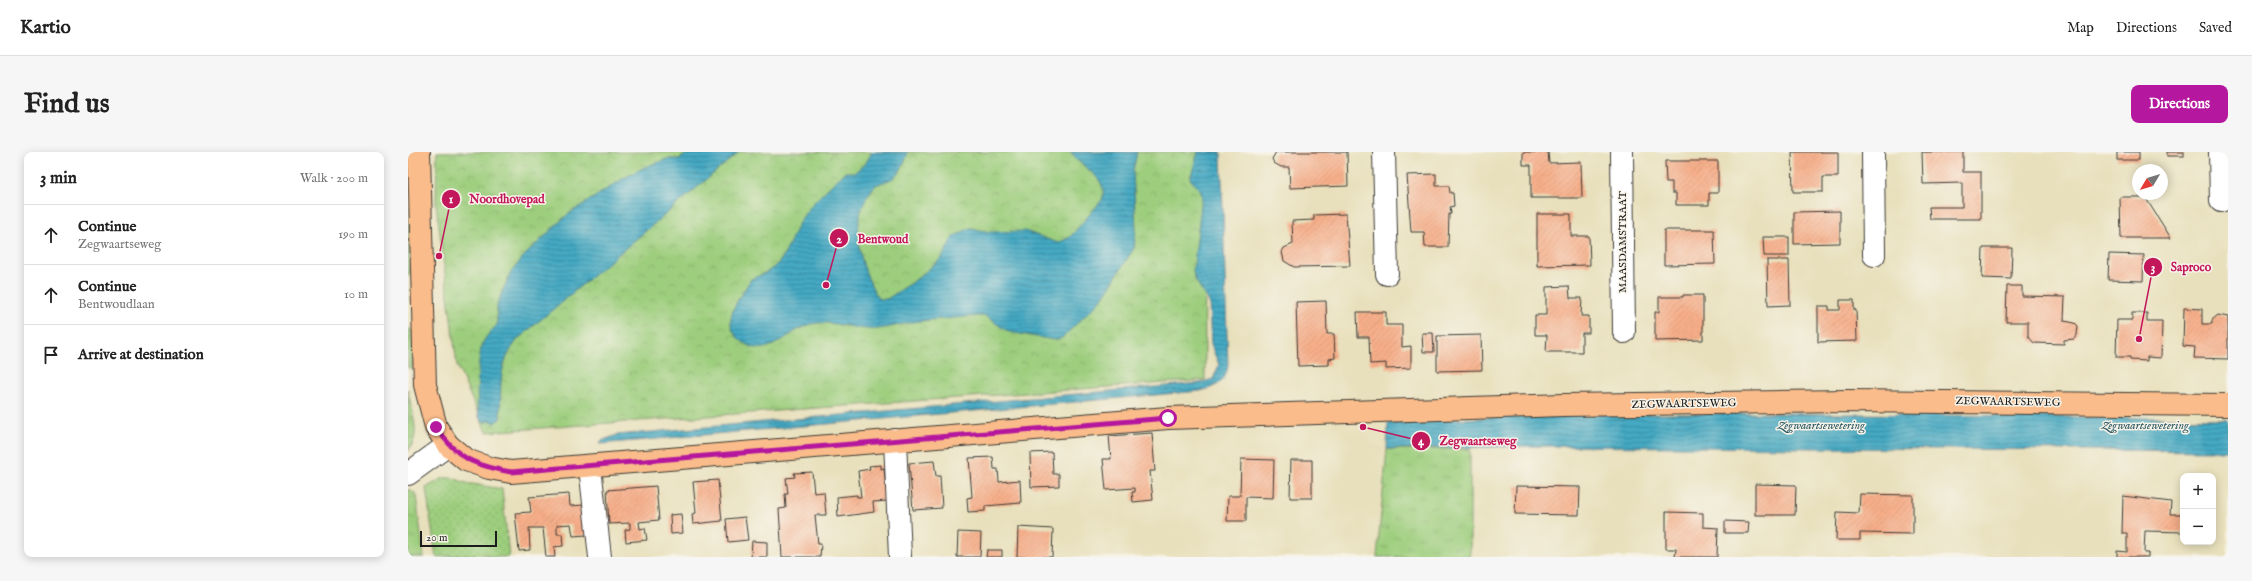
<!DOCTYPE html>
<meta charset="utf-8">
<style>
body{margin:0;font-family:"IM FELL English",serif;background:#f6f6f6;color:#222}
.controls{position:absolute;right:12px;bottom:12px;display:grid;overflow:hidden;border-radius:8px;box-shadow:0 2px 10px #0003}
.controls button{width:36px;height:36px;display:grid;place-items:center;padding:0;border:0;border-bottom:1px solid #e0e0e0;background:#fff;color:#222;font:20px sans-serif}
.compass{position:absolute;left:1724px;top:12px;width:36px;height:36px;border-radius:50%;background:#fff;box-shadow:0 2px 10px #0003;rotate:232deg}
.scale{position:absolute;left:12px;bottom:10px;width:77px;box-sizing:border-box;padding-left:4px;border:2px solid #1c1c1c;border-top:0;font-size:11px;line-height:14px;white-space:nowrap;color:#1c1c1c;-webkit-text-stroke:3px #f7f3e8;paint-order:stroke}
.stop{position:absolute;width:12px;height:12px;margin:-9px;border:3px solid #b5179e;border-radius:50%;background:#fff}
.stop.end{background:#b5179e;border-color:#fff;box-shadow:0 1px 4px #0008}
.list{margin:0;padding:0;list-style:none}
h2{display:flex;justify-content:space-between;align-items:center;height:52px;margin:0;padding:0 16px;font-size:17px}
h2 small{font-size:13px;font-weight:400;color:#767676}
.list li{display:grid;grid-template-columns:26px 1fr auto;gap:12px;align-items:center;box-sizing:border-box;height:60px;padding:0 16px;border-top:1px solid #e0e0e0}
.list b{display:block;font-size:15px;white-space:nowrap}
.list p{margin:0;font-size:13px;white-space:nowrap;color:#767676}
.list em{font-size:13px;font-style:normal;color:#767676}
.icon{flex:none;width:22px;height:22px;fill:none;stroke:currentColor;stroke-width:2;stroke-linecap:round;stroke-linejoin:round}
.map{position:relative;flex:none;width:1820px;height:405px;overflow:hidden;border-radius:8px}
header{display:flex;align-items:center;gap:24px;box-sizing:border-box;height:56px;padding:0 20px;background:#fff;border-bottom:1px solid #e0e0e0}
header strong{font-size:19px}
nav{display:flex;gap:22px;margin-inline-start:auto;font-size:14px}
.intro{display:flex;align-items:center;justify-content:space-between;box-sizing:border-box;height:96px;padding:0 24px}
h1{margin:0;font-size:28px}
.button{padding:10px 18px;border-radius:8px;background:#b5179e;color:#fff;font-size:14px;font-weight:700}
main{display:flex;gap:24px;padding:0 24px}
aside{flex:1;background:#fff;border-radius:8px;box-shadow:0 2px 10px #0003}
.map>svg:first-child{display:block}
.grass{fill:url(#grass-tufts);stroke:#5c754c}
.park{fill:url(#park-crowns);stroke:#5c754c}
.garden{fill:url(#garden-dots);stroke:#5c754c}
.water{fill:url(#water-rules);stroke:#306270}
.building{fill:url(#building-hatch)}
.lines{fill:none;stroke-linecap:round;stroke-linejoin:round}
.minor-casing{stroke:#3b3934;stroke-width:24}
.major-casing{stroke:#3b3934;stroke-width:24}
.minor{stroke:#fff;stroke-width:22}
.major{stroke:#f9bc8a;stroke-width:22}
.route{stroke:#b5179e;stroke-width:5}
.labels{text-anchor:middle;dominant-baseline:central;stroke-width:3;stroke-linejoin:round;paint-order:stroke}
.street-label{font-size:11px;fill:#1c1c1c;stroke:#f7f3e8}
.water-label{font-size:12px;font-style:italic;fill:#2e5b67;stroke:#f7f3e8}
.leader{fill:none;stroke:#c2185b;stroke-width:1.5}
.callout-dot{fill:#c2185b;stroke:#f7f3e8;stroke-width:1.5}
.mark-label{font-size:12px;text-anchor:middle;font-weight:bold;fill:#fff}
.callout-label{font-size:12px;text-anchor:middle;font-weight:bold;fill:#c2185b;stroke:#f7f3e8;stroke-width:3;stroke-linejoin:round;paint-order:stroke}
</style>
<header>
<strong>Kartio</strong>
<nav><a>Map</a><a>Directions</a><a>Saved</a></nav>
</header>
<div class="intro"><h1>Find us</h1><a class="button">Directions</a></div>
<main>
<aside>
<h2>3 min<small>Walk · 200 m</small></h2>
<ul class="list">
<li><svg class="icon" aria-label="ahead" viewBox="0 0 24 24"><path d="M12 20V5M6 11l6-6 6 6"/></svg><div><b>Continue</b><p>Zegwaartseweg</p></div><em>190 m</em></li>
<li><svg class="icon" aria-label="ahead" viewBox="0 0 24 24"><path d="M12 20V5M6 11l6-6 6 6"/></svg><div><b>Continue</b><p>Bentwoudlaan</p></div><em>10 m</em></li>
<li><svg class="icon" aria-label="arrive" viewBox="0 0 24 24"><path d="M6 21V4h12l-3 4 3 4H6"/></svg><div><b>Arrive at destination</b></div></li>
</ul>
</aside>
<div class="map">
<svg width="1820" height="405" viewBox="0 0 1820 405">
<defs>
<pattern id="grass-tufts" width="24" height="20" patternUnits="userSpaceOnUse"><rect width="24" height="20" fill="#9dce7d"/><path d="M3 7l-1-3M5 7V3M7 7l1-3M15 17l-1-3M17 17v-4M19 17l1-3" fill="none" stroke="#87b06b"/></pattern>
<pattern id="park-crowns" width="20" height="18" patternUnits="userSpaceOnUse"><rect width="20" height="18" fill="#9dce7d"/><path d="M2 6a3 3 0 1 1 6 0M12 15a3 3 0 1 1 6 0" fill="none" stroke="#87b06b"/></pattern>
<pattern id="garden-dots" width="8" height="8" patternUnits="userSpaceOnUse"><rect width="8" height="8" fill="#9dce7d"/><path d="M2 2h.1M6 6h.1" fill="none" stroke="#87b06b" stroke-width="1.8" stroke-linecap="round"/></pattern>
<pattern id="water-rules" width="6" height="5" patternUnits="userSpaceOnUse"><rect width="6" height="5" fill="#44a9c3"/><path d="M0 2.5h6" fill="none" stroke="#38899e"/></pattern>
<pattern id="building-hatch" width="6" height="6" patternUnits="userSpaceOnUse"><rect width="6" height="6" fill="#f7af8a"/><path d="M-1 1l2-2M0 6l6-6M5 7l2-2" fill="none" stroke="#d39676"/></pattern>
</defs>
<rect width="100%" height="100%" fill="#f7f3e8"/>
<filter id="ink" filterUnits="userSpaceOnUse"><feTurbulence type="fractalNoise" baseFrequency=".025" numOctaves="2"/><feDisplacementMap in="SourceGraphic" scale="8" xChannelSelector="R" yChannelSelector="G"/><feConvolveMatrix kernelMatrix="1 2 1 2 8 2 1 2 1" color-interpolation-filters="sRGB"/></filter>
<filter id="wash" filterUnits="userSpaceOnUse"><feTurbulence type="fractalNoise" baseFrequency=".012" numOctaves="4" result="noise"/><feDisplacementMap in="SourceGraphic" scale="16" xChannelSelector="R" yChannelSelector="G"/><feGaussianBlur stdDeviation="0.9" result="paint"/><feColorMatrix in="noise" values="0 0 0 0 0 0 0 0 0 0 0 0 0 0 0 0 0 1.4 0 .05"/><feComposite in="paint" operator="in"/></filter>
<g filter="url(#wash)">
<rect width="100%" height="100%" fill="#e8e0bc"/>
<g class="grass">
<polygon points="0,54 3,122 0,125"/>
<polygon points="0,176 4,179 5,216 0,216"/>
<path d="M0,237C2,258 15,281 0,299Z"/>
<polygon points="979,297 1062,297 1062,405 969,405"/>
<polygon points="0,337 7,341 8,344 16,405 0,405"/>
</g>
<polygon class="park" points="29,0 796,0 797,228 78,280 49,213 28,52"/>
<polygon class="garden" points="35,326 45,326 58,331 94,337 101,405 79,405 79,402 28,405 18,336"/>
<g class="water">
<path d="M282,0H331L110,187C88,215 94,235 92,267L86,271L85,269H78V271L72,267C67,258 70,204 74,193C77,185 83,179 89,173V152L102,122L115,105L159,63L216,26L237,15L259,7H271Z"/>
<path d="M464,0H500C497,9 494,20 485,26C479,30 471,30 466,35C439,65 451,116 471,147H479L505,130L534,106L545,85L562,76L583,80L617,79L650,91L662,85L694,48C702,25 673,17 663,0H729L725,19L728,77L726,96L693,148L654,186L647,188L601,180L577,164H568C547,166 526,167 505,170C493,172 481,176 469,177C448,179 424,167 403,172C388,176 375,190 360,195C351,198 343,196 335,190C309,171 331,148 343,127C384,113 376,92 396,63C407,47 423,34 437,20H447L458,11Z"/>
<path d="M790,0H813L820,213C818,231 808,235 792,239L192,292L193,289L209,283L792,231L805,227L811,213L803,193L801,150L788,129L785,120L794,45L793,39L782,27Z"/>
<polygon points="1368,261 1820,267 1820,299 1133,294 979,297 980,271 1127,263"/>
</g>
<g id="blocks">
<g class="building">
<polygon points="868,0 939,0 940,34 882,36 881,15 873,15 866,11 864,7"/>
<polygon points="1115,0 1140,0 1141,11 1173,10 1174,46 1123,46 1123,13 1115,13"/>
<polygon points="1384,0 1430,0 1430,25 1415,25 1415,40 1385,40"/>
<polygon points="1514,0 1555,0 1555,20 1573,20 1573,67 1522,67 1521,55 1554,55 1554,31 1515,32"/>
<rect x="1709" y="0" width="22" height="8"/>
<rect x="1759" y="0" width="17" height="4"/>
<polygon points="1257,9 1310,9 1310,41 1301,41 1301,53 1268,53 1268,41 1264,41 1264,30 1258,30"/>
<polygon points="1028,22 1028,34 1041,34 1042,41 1045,41 1046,54 1042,55 1043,62 1041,62 1040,95 1017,95 1016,80 1003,80 999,23"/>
<polygon points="1712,45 1737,45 1763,86 1713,86"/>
<polygon points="1432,59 1432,91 1386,92 1386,60"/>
<polygon points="938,62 942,114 886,115 876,109 874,100 876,96 885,92 884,69 906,68 906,63"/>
<polygon points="1129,62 1163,62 1163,84 1181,84 1182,113 1129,114"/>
<polygon points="1256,78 1306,78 1307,112 1256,113"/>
<polygon points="1355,85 1381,85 1381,104 1356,104"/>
<polygon points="1575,96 1604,96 1603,127 1574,126"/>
<polygon points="1701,102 1736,103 1735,129 1700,128"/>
<polygon points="1359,108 1381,108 1382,153 1360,154"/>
<polygon points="1161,134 1162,146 1174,146 1173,164 1181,164 1181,181 1174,181 1174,200 1138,200 1139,183 1127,183 1127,163 1138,163 1138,135"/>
<polygon points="1599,134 1614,134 1614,144 1657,145 1656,169 1667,171 1670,174 1669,183 1666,187 1656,188 1656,192 1626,191 1620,184 1620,170 1598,170"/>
<polygon points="1275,143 1295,143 1295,188 1247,189 1247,160 1251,160 1251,145 1275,145"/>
<polygon points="1432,148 1446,148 1446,158 1448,158 1449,189 1410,190 1410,154 1421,154 1421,158 1432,158"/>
<polygon points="918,149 919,182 926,182 927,206 921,207 921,213 890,214 888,150"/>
<polygon points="1776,156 1794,157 1794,172 1804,172 1804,168 1810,163 1820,165 1820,207 1786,206 1787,195 1775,194"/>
<polygon points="949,160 978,160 978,173 994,173 994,195 1003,194 1003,216 978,217 978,211 962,212 961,185 950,185"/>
<polygon points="1724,161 1739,161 1739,169 1754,169 1753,206 1739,205 1739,209 1722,208 1722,205 1708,205 1709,168 1724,168"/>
<polygon points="1014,181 1025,181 1026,200 1015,200"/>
<polygon points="1073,183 1074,218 1029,219 1029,184"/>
<polygon points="744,281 747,319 742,319 745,348 725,350 724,340 727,340 727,336 698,338 695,307 703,307 701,284"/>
<polygon points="644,300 645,322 651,322 651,334 623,335 622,301"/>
<polygon points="585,305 586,317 590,317 591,330 612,328 613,351 577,354 577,359 560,360 559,346 564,345 561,306"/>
<polygon points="833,307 866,308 865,346 838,345 838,369 819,369 820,344 832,344"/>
<polygon points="883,308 904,308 904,346 882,346"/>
<polygon points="526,309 528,324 532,324 534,356 505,358 501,311"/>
<polygon points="473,313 473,317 476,316 478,338 480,341 479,349 465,350 466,360 430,365 429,345 449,343 449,345 453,345 450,319 462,317 461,314"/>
<polygon points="404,320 406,341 416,340 418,363 407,363 410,392 413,392 412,405 374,405 371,357 378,356 377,342 380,342 378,326 387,325 386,321"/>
<polygon points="310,328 314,369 285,372 284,362 288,361 285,330"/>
<polygon points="1347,332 1388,333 1387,363 1347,363"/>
<polygon points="248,334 251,368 231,370 232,377 237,376 239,388 218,390 217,378 222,377 222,371 201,372 199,338"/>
<polygon points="1108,334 1172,335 1171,363 1107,362"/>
<polygon points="161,342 162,354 176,353 179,383 165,384 163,372 149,373 149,382 154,382 155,394 146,395 147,405 138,405 135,376 121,376 122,398 111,399 107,361 123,360 121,345"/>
<polygon points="1452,342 1505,343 1505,382 1452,381 1452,388 1428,388 1429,360 1451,361"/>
<polygon points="1715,344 1763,350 1762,362 1775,362 1775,380 1737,379 1736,401 1740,401 1740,405 1709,405 1709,399 1719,400 1719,381 1714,381"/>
<polygon points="1258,360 1295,361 1295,375 1310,376 1309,405 1267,405 1268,397 1258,397"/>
<polygon points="273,362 275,381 263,382 262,363"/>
<polygon points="337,365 340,388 320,390 318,367"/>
<polygon points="1317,369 1341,370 1340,381 1317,381"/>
<polygon points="610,375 645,377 644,405 609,405"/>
<polygon points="550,380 573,381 572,405 549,405"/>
<polygon points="344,389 359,390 359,405 343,405"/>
<polygon points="579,398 594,398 594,405 578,405"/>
</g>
</g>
</g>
<g filter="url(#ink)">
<use href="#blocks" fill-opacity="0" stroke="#3b3934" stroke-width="1"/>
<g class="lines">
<g class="minor-casing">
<g id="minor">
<polyline points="976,0 979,122"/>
<polyline points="1214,0 1216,180"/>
<polyline points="1465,0 1466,103"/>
<polyline points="1812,0 1813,49"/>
<polyline points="487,288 492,405"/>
<polyline points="182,315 192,405"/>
<polyline points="0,322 40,293"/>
</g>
</g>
<g class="major-casing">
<polyline id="major" points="11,0 17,233 28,275 40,293 58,308 81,316 103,320 760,266 1155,253 1440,249 1820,253"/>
</g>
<use href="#minor" class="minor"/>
<use href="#major" class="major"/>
</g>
</g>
<g class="lines" filter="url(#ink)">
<path class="route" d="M28,275C49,307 66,313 103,320L760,266"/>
</g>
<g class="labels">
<g class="street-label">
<text transform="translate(1215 90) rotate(-90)">MAASDAMSTRAAT</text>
<text transform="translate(1600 250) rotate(1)">ZEGWAARTSEWEG</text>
<text transform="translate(1276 252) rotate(-1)">ZEGWAARTSEWEG</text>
</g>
<g class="water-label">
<text x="1413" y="273">Zegwaartsewetering</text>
<text x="1737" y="273">Zegwaartsewetering</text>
</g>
</g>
<path class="leader" d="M31 104L43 47M418 133L431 86M1731 187L1745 115M955 275L1013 289"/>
<g class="callout-dot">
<circle cx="31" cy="104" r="4"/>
<circle cx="418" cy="133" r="4"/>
<circle cx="1731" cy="187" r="4"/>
<circle cx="955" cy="275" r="4"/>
<circle cx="43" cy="47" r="10"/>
<circle cx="431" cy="86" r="10"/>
<circle cx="1745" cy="115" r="10"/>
<circle cx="1013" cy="289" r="10"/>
</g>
<g class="mark-label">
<text x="43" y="51">1</text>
<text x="431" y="91">2</text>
<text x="1745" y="119">3</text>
<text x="1013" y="293">4</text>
</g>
<g class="callout-label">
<text x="99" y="51">Noordhovepad</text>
<text x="475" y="91">Bentwoud</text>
<text x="1783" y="119">Saproco</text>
<text x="1070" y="293">Zegwaartseweg</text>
</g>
</svg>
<div class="controls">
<button>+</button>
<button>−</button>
</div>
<svg class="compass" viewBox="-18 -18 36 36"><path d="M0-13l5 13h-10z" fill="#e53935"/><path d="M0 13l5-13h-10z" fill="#767676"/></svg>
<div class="scale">20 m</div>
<div class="stop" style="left:760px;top:266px"></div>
<div class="stop end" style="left:28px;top:275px"></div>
</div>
</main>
